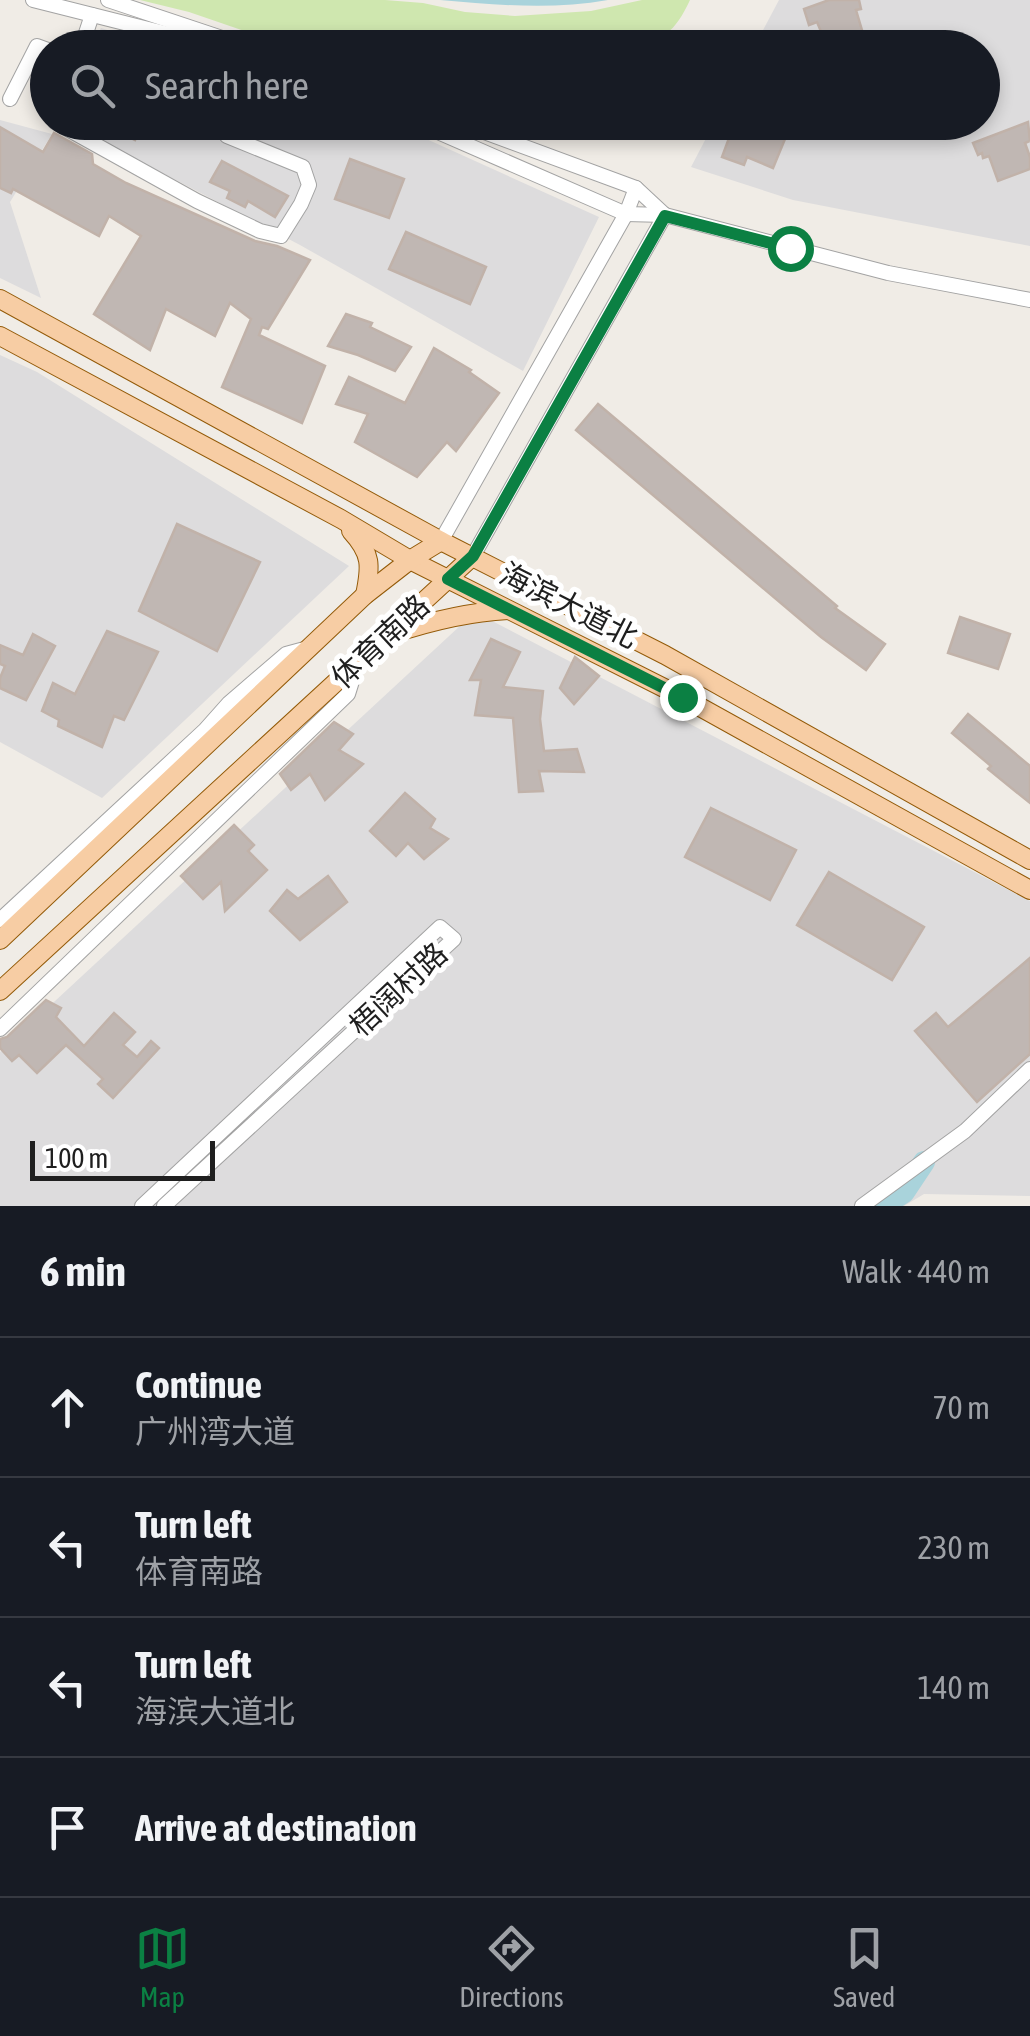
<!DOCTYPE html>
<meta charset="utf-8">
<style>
body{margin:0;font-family:"Asap Condensed","Noto Sans SC",sans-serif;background:#242831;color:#f1f3f6}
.scale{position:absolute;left:30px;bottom:25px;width:185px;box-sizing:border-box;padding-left:10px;border:5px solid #1f1f1f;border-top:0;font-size:28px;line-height:35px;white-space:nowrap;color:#1f1f1f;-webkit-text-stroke:8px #fff;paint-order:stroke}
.stop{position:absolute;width:30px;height:30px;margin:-22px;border:8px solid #0b8043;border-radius:50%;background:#fff}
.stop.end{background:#0b8043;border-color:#fff;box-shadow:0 2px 10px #0008}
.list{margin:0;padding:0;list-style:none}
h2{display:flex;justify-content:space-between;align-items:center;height:130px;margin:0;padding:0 40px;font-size:42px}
h2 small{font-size:32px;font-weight:400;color:#9ea1a6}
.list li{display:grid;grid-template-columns:65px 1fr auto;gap:30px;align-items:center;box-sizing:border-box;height:140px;padding:0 40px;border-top:2px solid #363941}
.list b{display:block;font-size:38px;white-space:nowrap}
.list p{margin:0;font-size:32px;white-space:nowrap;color:#9ea1a6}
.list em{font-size:32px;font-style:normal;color:#9ea1a6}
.icon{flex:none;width:55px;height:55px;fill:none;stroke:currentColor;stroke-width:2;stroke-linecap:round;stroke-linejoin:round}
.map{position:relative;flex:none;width:1030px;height:1206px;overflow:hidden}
.search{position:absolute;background:#171b24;box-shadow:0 5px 15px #0003;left:30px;right:30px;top:30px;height:110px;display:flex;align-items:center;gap:25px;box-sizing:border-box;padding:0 35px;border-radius:55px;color:#9ea1a6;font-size:38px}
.sheet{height:690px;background:#171b24}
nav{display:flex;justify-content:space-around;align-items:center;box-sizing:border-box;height:140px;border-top:2px solid #363941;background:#171b24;font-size:28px;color:#9ea1a6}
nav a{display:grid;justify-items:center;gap:5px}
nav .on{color:#0b8043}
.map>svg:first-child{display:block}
.residential{fill:#dddcdd}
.grass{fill:#cfe7af}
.water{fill:#a9d3db}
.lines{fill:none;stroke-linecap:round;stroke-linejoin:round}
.river{stroke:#a9d3db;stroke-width:22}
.building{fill:#c0b7b3;stroke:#c1b2a9;stroke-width:2.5}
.minor-casing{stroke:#a3a3a3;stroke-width:16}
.major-casing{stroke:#935a08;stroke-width:20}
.minor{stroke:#fff;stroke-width:14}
.major{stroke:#f7cda4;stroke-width:18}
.route{stroke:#0b8043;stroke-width:12}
.labels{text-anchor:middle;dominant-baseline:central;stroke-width:10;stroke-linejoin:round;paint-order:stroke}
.street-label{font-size:30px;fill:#1f1f1f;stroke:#fff}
</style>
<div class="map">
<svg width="1030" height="1206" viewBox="0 0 1030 1206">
<rect width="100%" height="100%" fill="#f0ece6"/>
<g class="residential">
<polygon points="779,0 1030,0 1030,246 793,200 691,167 714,123 982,122 982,48 754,47"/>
<polygon points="101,28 162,47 92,47"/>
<polygon points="0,120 52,134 10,202 41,298 0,278"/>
<polygon points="67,123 391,123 599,217 523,371 300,245"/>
<polygon points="0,355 37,372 349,566 102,798 0,742"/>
<polygon points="475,612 1030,901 1030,1196 924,1194 904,1206 0,1206 0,1052"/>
</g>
<path class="grass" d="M140,0H385L423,3L465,12L515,16L591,11L642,0H690C675,32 662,43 626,47H291L189,12Z"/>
<path class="water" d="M440,0H608C552,10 497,5 440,0Z"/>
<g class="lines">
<polyline class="river" points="883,1206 904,1192 924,1162"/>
</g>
<g class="building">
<polygon points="829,0 859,0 861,9 856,10 864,37 854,47 828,48 817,22 809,25 804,9"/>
<polygon points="100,122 144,122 135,140"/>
<polygon points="735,122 760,122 758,128 785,139 773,168 747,157 744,165 722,157"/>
<polygon points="1028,122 1030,141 1025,143 1030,157 1030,169 998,181 989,156 983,158 982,153 978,155 973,143"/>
<polygon points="0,127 43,152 54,133 92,154 93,164 126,183 255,241 277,246 310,260 268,329 262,327 259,335 325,366 302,423 222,387 251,319 230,303 215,336 166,309 150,350 94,314 141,236 109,216 99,236 13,189 11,193 0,188"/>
<polygon points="350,159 404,179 389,218 335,199"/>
<polygon points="222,161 288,196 275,217 248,201 245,207 227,198 230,191 210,182"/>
<polygon points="406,232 486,267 470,304 389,269"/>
<polygon points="346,314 372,323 370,327 411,347 395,371 358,355 328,346"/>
<polygon points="434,348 471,370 469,372 499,393 456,451 447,442 417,477 355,442 368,414 336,404 349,377 405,403"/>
<polygon points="598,404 837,606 835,608 885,644 866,670 821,637 576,430"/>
<polygon points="177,524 260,562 217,651 139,611"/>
<polygon points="960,617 1010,634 998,669 948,653"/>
<polygon points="107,631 158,652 124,720 114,716 102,747 58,726 59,720 42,711 53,683 75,694"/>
<polygon points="33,634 55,646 26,700 0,688 0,678 5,666 0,664 0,645 23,655"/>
<polygon points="491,639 520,652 503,687 543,691 540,719 544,751 577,749 584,772 539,771 543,791 519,792 513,718 475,715 481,680 470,680"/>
<polygon points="575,657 599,676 574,704 560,688"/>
<polygon points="968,714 1030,766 1030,803 988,769 991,766 952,733"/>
<polygon points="334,722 353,734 339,750 363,764 325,800 310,774 291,790 280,774"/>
<polygon points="405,793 435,819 430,828 448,839 424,859 408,843 396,856 370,831"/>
<polygon points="711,808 796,850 770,900 685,857"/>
<polygon points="234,825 254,845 248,851 267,870 225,911 221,882 203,899 181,876"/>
<polygon points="829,872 924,927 892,980 797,925"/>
<polygon points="328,876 347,902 300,940 270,911 287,890 298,899"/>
<polygon points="1030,958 1030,1054 977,1102 915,1031 936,1013 948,1027"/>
<polygon points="46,1000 61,1008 56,1017 84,1046 114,1013 135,1032 123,1045 137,1057 151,1041 159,1048 113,1098 98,1084 103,1079 66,1045 37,1073 19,1055 12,1061 0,1048 0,1039 7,1037"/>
</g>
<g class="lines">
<g class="minor-casing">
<g id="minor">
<polyline points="33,0 184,38 210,48"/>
<polyline points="108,0 252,48"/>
<polyline points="81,48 92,15"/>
<polyline points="10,99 37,46 48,50"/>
<polyline points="55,122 197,201 260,231 281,236 301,204 309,185 303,167 227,136 226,122"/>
<polyline points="415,122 626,214 665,215 888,273 1030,300"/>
<polyline points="457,122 636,188 665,215"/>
<polyline points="441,541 626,214 636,188"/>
<polyline points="473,556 665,215"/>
<polyline points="0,920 205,730 229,703 286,654 308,648"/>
<polyline points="0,1029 348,694 358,662"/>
<polyline points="142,1206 440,927 454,939 164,1206"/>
<polyline points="862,1206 965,1131 1030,1069"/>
</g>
</g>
<g class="major-casing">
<g id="major">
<polyline points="0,299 441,541 665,655 1030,860"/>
<polyline points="0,336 341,519 410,560 682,697 1030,890"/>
<path d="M351,531C372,554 371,566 365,595"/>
<path d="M392,634C431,621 468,612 508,610"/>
<polyline points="0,940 365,595 410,560 441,541"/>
<polyline points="0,991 473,556"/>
</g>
</g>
<use href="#minor" class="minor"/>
<use href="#major" class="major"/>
</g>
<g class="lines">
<polyline class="route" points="682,697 448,579 473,556 665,216 790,248"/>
</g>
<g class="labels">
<g class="street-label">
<text transform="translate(569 605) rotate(27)">海滨大道北</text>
<text transform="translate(380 641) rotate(-43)">体育南路</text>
<text transform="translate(398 989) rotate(-43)">梧阔村路</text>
</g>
</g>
</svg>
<div class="scale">100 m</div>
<div class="stop" style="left:790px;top:248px"></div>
<div class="stop end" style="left:682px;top:697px"></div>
<div class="search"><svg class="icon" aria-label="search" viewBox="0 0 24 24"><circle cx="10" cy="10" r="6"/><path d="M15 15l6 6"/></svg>Search here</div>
</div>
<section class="sheet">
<h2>6 min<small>Walk · 440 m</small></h2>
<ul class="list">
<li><svg class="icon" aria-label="ahead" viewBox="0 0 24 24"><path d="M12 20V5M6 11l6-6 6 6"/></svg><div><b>Continue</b><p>广州湾大道</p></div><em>70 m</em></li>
<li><svg class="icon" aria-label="left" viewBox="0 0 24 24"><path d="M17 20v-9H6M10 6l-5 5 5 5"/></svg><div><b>Turn left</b><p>体育南路</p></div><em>230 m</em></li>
<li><svg class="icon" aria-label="left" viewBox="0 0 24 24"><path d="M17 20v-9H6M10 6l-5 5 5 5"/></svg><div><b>Turn left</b><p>海滨大道北</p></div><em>140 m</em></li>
<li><svg class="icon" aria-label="arrive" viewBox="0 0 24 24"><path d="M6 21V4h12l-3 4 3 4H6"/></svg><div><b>Arrive at destination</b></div></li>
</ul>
</section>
<nav>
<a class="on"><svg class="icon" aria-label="map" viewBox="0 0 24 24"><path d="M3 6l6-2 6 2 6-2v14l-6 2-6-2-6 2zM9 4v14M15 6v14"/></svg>Map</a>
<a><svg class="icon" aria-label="directions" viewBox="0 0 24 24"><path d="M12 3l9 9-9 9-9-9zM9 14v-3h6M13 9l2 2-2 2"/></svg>Directions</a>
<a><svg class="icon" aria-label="saved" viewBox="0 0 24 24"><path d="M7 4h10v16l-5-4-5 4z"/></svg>Saved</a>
</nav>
